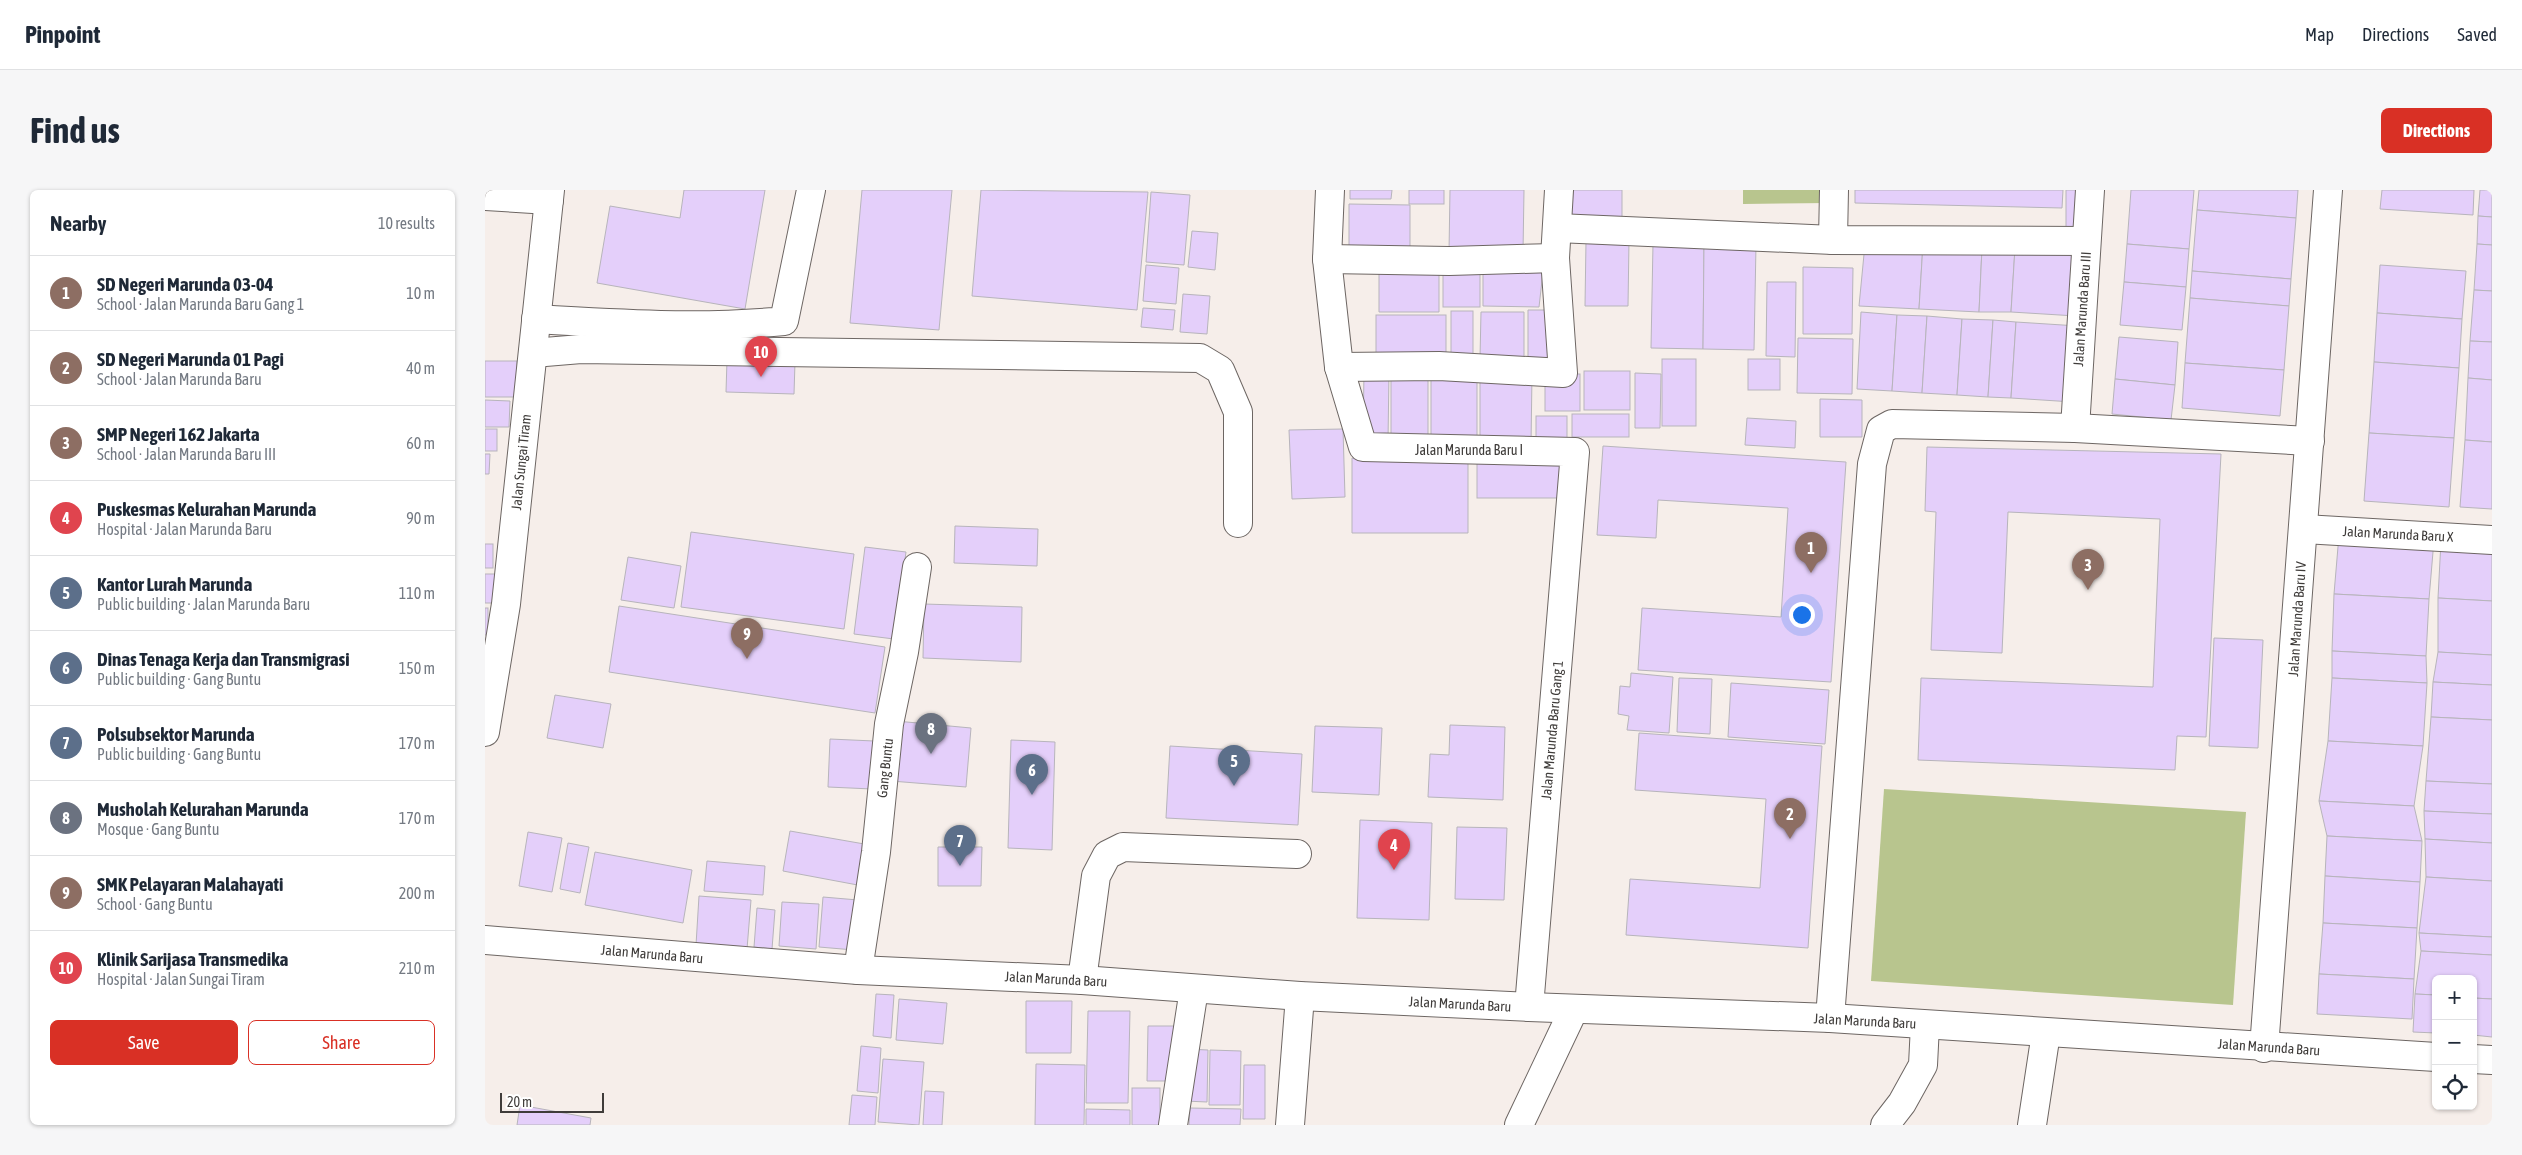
<!DOCTYPE html>
<meta charset="utf-8">
<style>
body{margin:0;font-family:"Asap Condensed",sans-serif;background:#f6f6f7;color:#1f2937}
.controls{position:absolute;right:15px;bottom:15px;display:grid;overflow:hidden;border-radius:8px;box-shadow:0 1px 4px #0004}
.controls button{width:45px;height:45px;display:grid;place-items:center;padding:0;border:0;border-bottom:1px solid #e0e1e3;background:#fff;color:#1f2937;font:25px sans-serif}
.scale{position:absolute;left:15px;bottom:12px;width:104px;box-sizing:border-box;padding-left:5px;border:2px solid #3f3c3a;border-top:0;font-size:14px;line-height:18px;white-space:nowrap;color:#3f3c3a;-webkit-text-stroke:4px #fff;paint-order:stroke}
.you{position:absolute;left:1316px;top:424px;width:18px;height:18px;margin:-12px;border:4px solid #fff;border-radius:50%;background:#1a73e8;box-shadow:0 0 0 8px #1a73e833}
.badge{display:grid;place-items:center;width:32px;height:32px;border-radius:50%;background:#d93025;color:#fff;font-size:16px;font-weight:700}
.pin{position:absolute;translate:-50% -41px;filter:drop-shadow(0 1px 2px #0008)}
.pin::after{content:'';position:absolute;top:26px;width:18px;height:15px;background:inherit;clip-path:polygon(0 0,100% 0,50% 100%)}
.list{margin:0;padding:0;list-style:none}
h2{display:flex;justify-content:space-between;align-items:center;height:65px;margin:0;padding:0 20px;font-size:21px}
h2 small{font-size:16px;font-weight:400;color:#747a83}
.list li{display:grid;grid-template-columns:32px 1fr auto;gap:15px;align-items:center;box-sizing:border-box;height:75px;padding:0 20px;border-top:1px solid #e0e1e3}
.list b{display:block;font-size:19px;white-space:nowrap}
.list p{margin:0;font-size:16px;white-space:nowrap;color:#747a83}
.list em{font-size:16px;font-style:normal;color:#747a83}
.actions{display:flex;gap:10px;padding:15px 20px}
.actions a{flex:1;padding:11px 0;border:1px solid #d93025;border-radius:8px;text-align:center;font-size:18px;color:#d93025}
.actions .main{background:#d93025;color:#fff}
.icon{flex:none;width:28px;height:28px;fill:none;stroke:currentColor;stroke-width:2;stroke-linecap:round;stroke-linejoin:round}
.map{position:relative;flex:none;width:2007px;height:935px;overflow:hidden;border-radius:8px}
header{display:flex;align-items:center;gap:30px;box-sizing:border-box;height:70px;padding:0 25px;background:#fff;border-bottom:1px solid #e0e1e3}
header strong{font-size:24px}
nav{display:flex;gap:28px;margin-inline-start:auto;font-size:18px}
.intro{display:flex;align-items:center;justify-content:space-between;box-sizing:border-box;height:120px;padding:0 30px}
h1{margin:0;font-size:35px}
.button{padding:12px 22px;border-radius:8px;background:#d93025;color:#fff;font-size:18px;font-weight:700}
main{display:flex;gap:30px;padding:0 30px}
aside{flex:1;background:#fff;border-radius:8px;box-shadow:0 1px 4px #0004}
.map>svg:first-child{display:block}
.green{fill:#b8c58e}
.building{fill:#e4cffa;stroke:#b7b4bb}
.lines{fill:none;stroke-linecap:round;stroke-linejoin:round}
.minor-casing{stroke:#6d6663;stroke-width:30}
.minor{stroke:#fff;stroke-width:28}
.labels{text-anchor:middle;dominant-baseline:central;stroke-width:5;stroke-linejoin:round;paint-order:stroke}
.street-label{font-size:14px;fill:#3f3c3a;stroke:#fff}
</style>
<header>
<strong>Pinpoint</strong>
<nav><a>Map</a><a>Directions</a><a>Saved</a></nav>
</header>
<div class="intro"><h1>Find us</h1><a class="button">Directions</a></div>
<main>
<aside>
<h2>Nearby<small>10 results</small></h2>
<ul class="list">
<li><span class="badge" style="background:#8d6e63">1</span><div><b>SD Negeri Marunda 03-04</b><p>School · Jalan Marunda Baru Gang 1</p></div><em>10 m</em></li>
<li><span class="badge" style="background:#8d6e63">2</span><div><b>SD Negeri Marunda 01 Pagi</b><p>School · Jalan Marunda Baru</p></div><em>40 m</em></li>
<li><span class="badge" style="background:#8d6e63">3</span><div><b>SMP Negeri 162 Jakarta</b><p>School · Jalan Marunda Baru III</p></div><em>60 m</em></li>
<li><span class="badge" style="background:#e0444e">4</span><div><b>Puskesmas Kelurahan Marunda</b><p>Hospital · Jalan Marunda Baru</p></div><em>90 m</em></li>
<li><span class="badge" style="background:#5c6f8a">5</span><div><b>Kantor Lurah Marunda</b><p>Public building · Jalan Marunda Baru</p></div><em>110 m</em></li>
<li><span class="badge" style="background:#5c6f8a">6</span><div><b>Dinas Tenaga Kerja dan Transmigrasi</b><p>Public building · Gang Buntu</p></div><em>150 m</em></li>
<li><span class="badge" style="background:#5c6f8a">7</span><div><b>Polsubsektor Marunda</b><p>Public building · Gang Buntu</p></div><em>170 m</em></li>
<li><span class="badge" style="background:#6b7280">8</span><div><b>Musholah Kelurahan Marunda</b><p>Mosque · Gang Buntu</p></div><em>170 m</em></li>
<li><span class="badge" style="background:#8d6e63">9</span><div><b>SMK Pelayaran Malahayati</b><p>School · Gang Buntu</p></div><em>200 m</em></li>
<li><span class="badge" style="background:#e0444e">10</span><div><b>Klinik Sarijasa Transmedika</b><p>Hospital · Jalan Sungai Tiram</p></div><em>210 m</em></li>
</ul>
<div class="actions"><a class="main">Save</a><a>Share</a></div>
</aside>
<div class="map">
<svg width="2007" height="935" viewBox="0 0 2007 935">
<rect width="100%" height="100%" fill="#f6eeea"/>
<g class="green">
<polygon points="1258,0 1343,0 1344,13 1258,14"/>
<polygon points="1399,599 1761,622 1748,815 1386,791"/>
</g>
<g class="building">
<polygon points="199,0 280,0 260,119 112,93 125,16 195,28"/>
<polygon points="377,0 467,0 454,140 365,133"/>
<polygon points="496,0 663,2 652,120 487,106"/>
<polygon points="865,0 907,0 906,9 865,9"/>
<rect x="924" y="0" width="35" height="14"/>
<polygon points="965,0 1039,0 1038,62 964,62"/>
<polygon points="1084,0 1137,0 1137,34 1083,33"/>
<polygon points="1370,0 1578,0 1577,18 1370,13"/>
<polygon points="1581,0 1598,0 1599,35 1581,38"/>
<polygon points="1646,0 1709,0 1704,59 1642,54"/>
<polygon points="1714,0 1813,0 1811,28 1712,20"/>
<polygon points="1897,0 1989,0 1988,25 1895,19"/>
<polygon points="1995,0 2007,0 2007,27 1993,26"/>
<polygon points="666,2 705,5 699,75 661,72"/>
<polygon points="864,14 925,15 925,64 864,64"/>
<polygon points="1712,20 1811,28 1806,89 1707,81"/>
<polygon points="1993,26 2007,27 2007,55 1992,54"/>
<polygon points="707,41 733,43 730,80 703,77"/>
<polygon points="1101,51 1144,51 1143,116 1100,116"/>
<polygon points="1168,54 1219,55 1218,159 1166,158"/>
<polygon points="1380,54 1438,54 1434,119 1374,116"/>
<polygon points="1438,54 1497,58 1494,122 1434,119"/>
<polygon points="1642,54 1704,59 1701,97 1639,92"/>
<polygon points="1992,54 2007,55 2007,101 1989,100"/>
<polygon points="1219,55 1271,55 1269,160 1218,159"/>
<polygon points="1497,58 1530,58 1526,122 1494,122"/>
<polygon points="1530,58 1595,62 1591,126 1526,122"/>
<polygon points="998,73 1059,73 1054,117 998,116"/>
<rect x="958" y="74" width="37" height="43"/>
<polygon points="661,75 694,78 691,114 658,111"/>
<polygon points="1895,75 1981,81 1977,129 1892,123"/>
<polygon points="894,76 954,77 954,122 894,122"/>
<polygon points="1318,77 1368,78 1367,144 1318,144"/>
<polygon points="1707,81 1806,89 1804,116 1705,108"/>
<polygon points="1282,92 1311,92 1310,167 1281,166"/>
<polygon points="1639,92 1701,97 1697,140 1635,135"/>
<polygon points="1989,100 2007,101 2007,152 1985,151"/>
<polygon points="698,104 725,106 722,144 695,142"/>
<polygon points="1705,108 1804,116 1799,180 1700,173"/>
<polygon points="658,118 690,120 688,140 656,137"/>
<polygon points="1043,120 1067,120 1074,175 1043,172"/>
<rect x="966" y="121" width="22" height="43"/>
<polygon points="996,122 1039,122 1039,168 995,168"/>
<polygon points="1376,122 1412,125 1407,201 1372,199"/>
<polygon points="1892,123 1977,129 1974,178 1889,172"/>
<rect x="891" y="125" width="70" height="47"/>
<polygon points="1412,125 1442,126 1437,203 1407,201"/>
<polygon points="1442,126 1477,129 1472,205 1437,203"/>
<polygon points="1477,129 1508,130 1503,207 1472,205"/>
<polygon points="1508,130 1531,132 1526,208 1503,207"/>
<polygon points="1531,132 1593,136 1588,212 1526,208"/>
<polygon points="1634,147 1693,152 1690,195 1630,189"/>
<polygon points="1313,148 1368,149 1367,204 1312,203"/>
<polygon points="1985,151 2007,152 2007,190 1983,188"/>
<rect x="1177" y="169" width="34" height="67"/>
<rect x="1263" y="169" width="32" height="31"/>
<polygon points="242,170 310,172 309,204 241,202"/>
<rect x="0" y="171" width="32" height="36"/>
<polygon points="1889,172 1974,178 1969,248 1884,243"/>
<polygon points="1700,173 1799,180 1795,226 1697,218"/>
<polygon points="946,179 992,180 992,256 946,256"/>
<polygon points="879,181 904,181 903,251 878,251"/>
<polygon points="995,181 1047,184 1046,255 995,254"/>
<rect x="1099" y="181" width="46" height="39"/>
<polygon points="1150,183 1176,184 1175,238 1150,238"/>
<rect x="1060" y="184" width="35" height="37"/>
<polygon points="1983,188 2007,190 2007,252 1980,250"/>
<polygon points="1630,189 1690,195 1686,230 1627,224"/>
<rect x="906" y="190" width="37" height="65"/>
<polygon points="1335,209 1377,210 1377,247 1335,247"/>
<polygon points="0,210 25,211 24,237 0,237"/>
<rect x="1087" y="224" width="57" height="23"/>
<rect x="1051" y="226" width="31" height="33"/>
<polygon points="1262,228 1311,231 1310,258 1260,255"/>
<rect x="0" y="239" width="12" height="22"/>
<polygon points="858,239 860,307 807,309 804,240"/>
<polygon points="1884,243 1969,248 1964,317 1879,311"/>
<polygon points="1980,250 2007,252 2007,319 1975,317"/>
<polygon points="1118,256 1361,272 1346,492 1153,480 1157,418 1296,427 1303,318 1173,310 1171,348 1112,345"/>
<polygon points="1442,257 1736,264 1721,547 1692,546 1690,580 1433,570 1436,488 1668,497 1675,329 1523,322 1517,463 1446,460 1451,322 1440,321"/>
<rect x="992" y="262" width="85" height="46"/>
<polygon points="0,264 5,264 4,284 0,284"/>
<polygon points="867,268 983,269 983,343 867,343"/>
<polygon points="470,336 553,339 552,376 469,373"/>
<polygon points="206,342 369,364 359,439 196,417"/>
<polygon points="1854,345 1949,350 1944,409 1849,404"/>
<polygon points="1956,351 2007,354 2007,411 1953,408"/>
<rect x="0" y="354" width="8" height="24"/>
<polygon points="380,357 421,362 409,449 369,444"/>
<polygon points="143,367 196,376 189,418 136,410"/>
<polygon points="0,384 10,384 9,413 0,413"/>
<polygon points="1849,404 1944,409 1941,466 1847,461"/>
<polygon points="1953,408 2007,411 2007,465 1953,462"/>
<polygon points="439,414 537,417 536,472 438,468"/>
<polygon points="134,416 400,457 390,523 124,482"/>
<rect x="0" y="418" width="3" height="27"/>
<polygon points="1729,448 1778,450 1773,558 1724,556"/>
<polygon points="1847,461 1941,466 1942,493 1847,488"/>
<polygon points="1953,462 2007,465 2007,495 1948,492"/>
<polygon points="1146,483 1188,487 1184,543 1142,540 1144,526 1133,524 1135,496 1145,497"/>
<polygon points="1194,488 1227,489 1225,544 1192,542"/>
<polygon points="1847,488 1942,493 1938,556 1843,551"/>
<polygon points="1948,492 2007,495 2007,530 1946,527"/>
<polygon points="1246,493 1344,500 1340,554 1243,547"/>
<polygon points="70,505 126,514 118,558 62,548"/>
<polygon points="1946,527 2007,530 2007,594 1941,591"/>
<polygon points="411,531 486,538 481,597 406,591"/>
<polygon points="965,535 1020,537 1018,610 943,607 945,564 964,565"/>
<polygon points="830,536 897,538 894,605 827,602"/>
<polygon points="1154,543 1337,556 1323,758 1141,745 1145,689 1275,698 1281,609 1150,600"/>
<polygon points="345,549 389,551 387,599 343,597"/>
<polygon points="526,550 570,552 567,660 523,658"/>
<polygon points="1843,551 1938,556 1929,616 1834,611"/>
<polygon points="685,556 817,564 813,635 681,628"/>
<polygon points="1941,591 2007,594 2007,624 1939,621"/>
<polygon points="1834,611 1929,616 1937,651 1842,646"/>
<polygon points="1939,621 2007,624 2007,653 1940,649"/>
<polygon points="875,630 947,633 944,730 872,728"/>
<polygon points="972,637 1022,638 1019,710 970,709"/>
<polygon points="305,641 385,655 378,696 298,681"/>
<polygon points="43,642 77,648 67,702 34,696"/>
<polygon points="1842,646 1937,651 1935,692 1840,686"/>
<polygon points="1940,649 2007,653 2007,691 1941,687"/>
<polygon points="83,653 104,657 95,703 75,699"/>
<polygon points="453,657 497,657 496,696 453,696"/>
<polygon points="110,662 207,680 198,733 100,715"/>
<polygon points="222,671 280,676 278,705 219,701"/>
<polygon points="1840,686 1935,692 1932,738 1838,733"/>
<polygon points="1941,687 2007,691 2007,747 1934,743"/>
<polygon points="214,706 266,710 262,759 211,755"/>
<polygon points="338,707 373,710 369,760 334,757"/>
<polygon points="297,712 334,714 331,759 294,756"/>
<polygon points="272,718 290,720 287,759 269,757"/>
<polygon points="1838,733 1932,738 1929,789 1834,784"/>
<polygon points="1934,743 2007,747 2007,765 1936,761"/>
<polygon points="1936,761 2007,765 2007,809 1988,808 1988,789 1951,789 1951,805 1930,804"/>
<polygon points="1834,784 1929,789 1927,829 1832,824"/>
<polygon points="391,804 409,805 406,848 388,846"/>
<polygon points="1930,804 1951,805 1951,843 1928,842"/>
<polygon points="1988,808 2007,809 2007,847 1988,845"/>
<polygon points="414,809 462,813 458,854 411,850"/>
<polygon points="541,811 587,811 586,863 541,863"/>
<polygon points="603,821 645,821 643,913 601,913"/>
<polygon points="663,836 693,836 692,891 662,891"/>
<polygon points="376,856 396,858 393,903 372,901"/>
<polygon points="701,859 723,860 722,912 700,911"/>
<polygon points="725,860 756,861 755,915 724,915"/>
<polygon points="398,869 439,872 434,935 393,932"/>
<polygon points="551,874 600,875 599,935 550,935"/>
<polygon points="759,875 780,875 780,929 758,929"/>
<rect x="647" y="898" width="28" height="37"/>
<polygon points="440,901 459,902 457,935 438,935"/>
<polygon points="367,905 392,907 390,935 364,935"/>
<polygon points="35,915 106,928 105,935 32,935"/>
<polygon points="705,918 756,919 755,935 704,935"/>
<polygon points="601,919 645,920 645,935 601,935"/>
</g>
<g class="lines">
<g class="minor-casing">
<g id="minor">
<polyline points="845,0 842,69 854,177 878,257 1090,262 1044,817"/>
<polyline points="0,6 64,10"/>
<polyline points="1072,38 1348,50 1601,51"/>
<polyline points="1348,50 1349,0"/>
<polyline points="842,69 964,71 1070,68"/>
<path d="M51,129C134,134 217,139 299,131L326,0"/>
<polyline points="48,163 96,159 715,168 735,180 753,222 753,333"/>
<polyline points="854,177 954,176 1078,183 1070,68 1074,0"/>
<polyline points="1590,238 1605,0"/>
<polyline points="1819,339 2007,350"/>
<polyline points="0,542 21,414 65,0"/>
<polyline points="0,750 373,780 597,790 815,806 1044,817 1345,828 1951,867"/>
<polyline points="373,780 391,662 404,534 419,462 432,377"/>
<polyline points="597,790 611,686 622,665 638,657 812,664"/>
<polyline points="1345,828 1387,274 1396,240 1407,234 1590,238 1825,251"/>
<polyline points="1779,858 1843,0"/>
<polyline points="1988,869 2007,870"/>
<polyline points="688,935 709,799"/>
<polyline points="805,935 815,806"/>
<polyline points="1034,935 1089,819"/>
<polyline points="1400,935 1417,913 1438,875 1440,835"/>
<polyline points="1547,935 1561,843"/>
</g>
</g>
<use href="#minor" class="minor"/>
</g>
<g class="labels">
<g class="street-label">
<text transform="translate(1597 119) rotate(-86)">Jalan Marunda Baru III</text>
<text x="984" y="260">Jalan Marunda Baru I</text>
<text transform="translate(36 272) rotate(-84)">Jalan Sungai Tiram</text>
<text transform="translate(1913 344) rotate(3)">Jalan Marunda Baru X</text>
<text transform="translate(1812 429) rotate(-86)">Jalan Marunda Baru IV</text>
<text transform="translate(1067 540) rotate(-85)">Jalan Marunda Baru Gang 1</text>
<text transform="translate(400 578) rotate(-84)">Gang Buntu</text>
<text transform="translate(167 764) rotate(5)">Jalan Marunda Baru</text>
<text transform="translate(571 789) rotate(3)">Jalan Marunda Baru</text>
<text transform="translate(975 814) rotate(3)">Jalan Marunda Baru</text>
<text transform="translate(1380 831) rotate(3)">Jalan Marunda Baru</text>
<text transform="translate(1784 857) rotate(4)">Jalan Marunda Baru</text>
</g>
</g>
</svg>
<div class="controls">
<button>+</button>
<button>−</button>
<button><svg class="icon" aria-label="locate" viewBox="0 0 24 24"><circle cx="12" cy="12" r="6"/><path d="M12 2v4M12 18v4M2 12h4M18 12h4"/></svg></button>
</div>
<div class="scale">20 m</div>
<div class="you"></div>
<div class="pin badge" style="left:1326px;top:383px;background:#8d6e63">1</div>
<div class="pin badge" style="left:1305px;top:649px;background:#8d6e63">2</div>
<div class="pin badge" style="left:1603px;top:400px;background:#8d6e63">3</div>
<div class="pin badge" style="left:909px;top:680px;background:#e0444e">4</div>
<div class="pin badge" style="left:749px;top:596px;background:#5c6f8a">5</div>
<div class="pin badge" style="left:547px;top:605px;background:#5c6f8a">6</div>
<div class="pin badge" style="left:475px;top:676px;background:#5c6f8a">7</div>
<div class="pin badge" style="left:446px;top:564px;background:#6b7280">8</div>
<div class="pin badge" style="left:262px;top:469px;background:#8d6e63">9</div>
<div class="pin badge" style="left:276px;top:187px;background:#e0444e">10</div>
</div>
</main>
